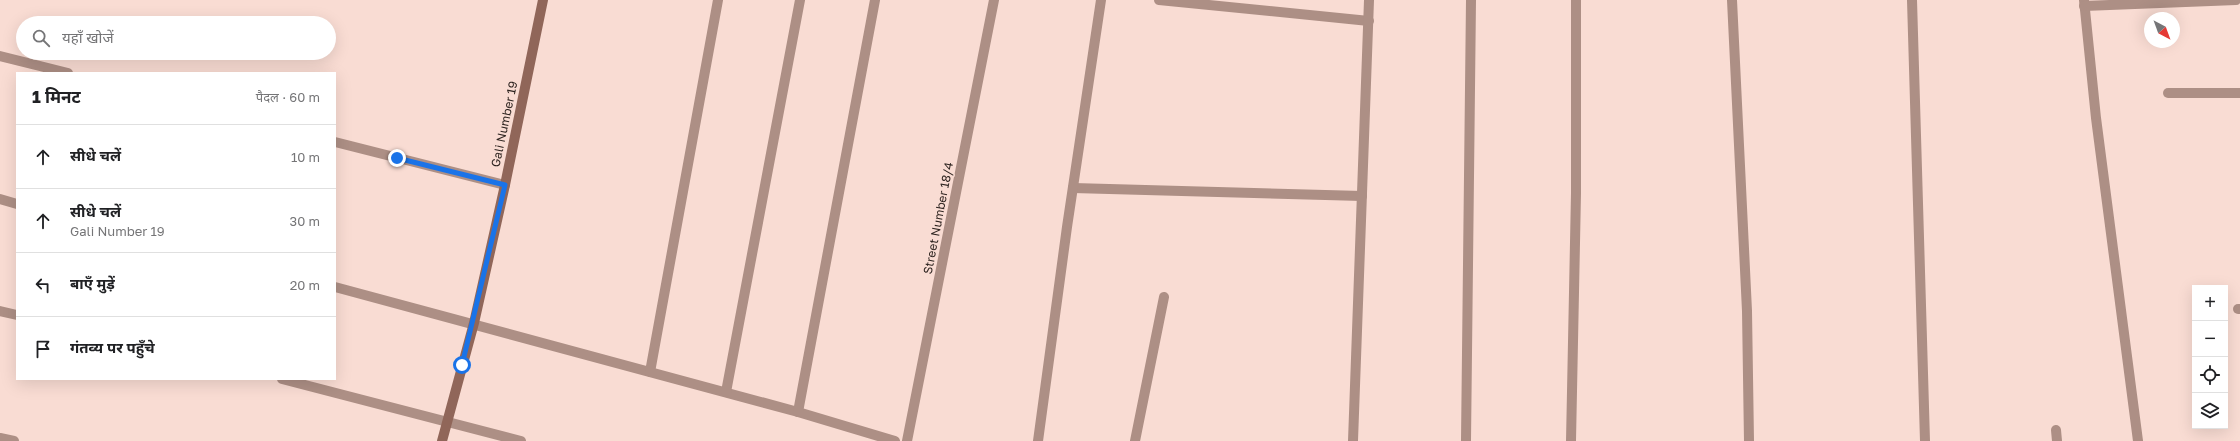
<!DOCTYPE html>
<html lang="hi">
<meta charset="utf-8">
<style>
body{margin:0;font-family:"Golos Text","Noto Sans Devanagari",sans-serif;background:#f2f2f2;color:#202124}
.controls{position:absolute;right:12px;bottom:12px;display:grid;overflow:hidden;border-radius:0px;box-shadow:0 4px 16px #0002}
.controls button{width:36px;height:36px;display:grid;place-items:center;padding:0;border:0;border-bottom:1px solid #e0e0e0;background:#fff;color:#202124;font:20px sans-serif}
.compass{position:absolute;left:2144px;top:12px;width:36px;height:36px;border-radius:50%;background:#fff;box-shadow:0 4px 16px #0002;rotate:139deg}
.stop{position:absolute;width:12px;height:12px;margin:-9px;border:3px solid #1a73e8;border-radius:50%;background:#fff}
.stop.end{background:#1a73e8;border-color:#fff;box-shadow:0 1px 4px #0008}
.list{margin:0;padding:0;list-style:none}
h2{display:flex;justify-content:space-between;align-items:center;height:52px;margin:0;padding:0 16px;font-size:17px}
h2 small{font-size:13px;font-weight:400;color:#757577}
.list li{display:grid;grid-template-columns:26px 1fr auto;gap:12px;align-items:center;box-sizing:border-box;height:64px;padding:0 16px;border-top:1px solid #e0e0e0}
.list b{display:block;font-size:15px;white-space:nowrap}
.list p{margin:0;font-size:13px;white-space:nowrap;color:#757577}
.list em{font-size:13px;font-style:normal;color:#757577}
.icon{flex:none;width:22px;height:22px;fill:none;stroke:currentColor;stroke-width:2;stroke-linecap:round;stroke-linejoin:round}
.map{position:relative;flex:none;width:2240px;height:441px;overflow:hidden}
.search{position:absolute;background:#fff;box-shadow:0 4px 16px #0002;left:16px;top:16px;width:320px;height:44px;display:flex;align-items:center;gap:10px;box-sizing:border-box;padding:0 14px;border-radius:22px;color:#757577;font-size:15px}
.panel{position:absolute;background:#fff;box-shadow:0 4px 16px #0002;left:16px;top:72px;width:320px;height:308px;border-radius:0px}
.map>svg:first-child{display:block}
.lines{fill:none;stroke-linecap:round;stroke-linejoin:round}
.street{stroke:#ad8f85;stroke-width:10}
.secondary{stroke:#906659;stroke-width:10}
.route{stroke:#1a73e8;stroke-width:5}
.labels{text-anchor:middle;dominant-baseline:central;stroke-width:3;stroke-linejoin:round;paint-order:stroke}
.street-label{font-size:12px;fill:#2e2420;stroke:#f9dcd3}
</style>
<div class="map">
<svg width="2240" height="441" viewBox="0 0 2240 441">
<rect width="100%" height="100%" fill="#f9dcd3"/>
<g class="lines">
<g class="street">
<polyline points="1159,0 1369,21"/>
<polyline points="1732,0 1747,311 1749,441"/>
<polyline points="1912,0 1925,441"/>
<polyline points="2084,0 2096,118 2138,441"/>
<polyline points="2084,6 2236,0"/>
<polyline points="0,56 68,73"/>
<polyline points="2168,93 2240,93"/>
<polyline points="335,142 505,185"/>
<polyline points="1073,188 1362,196"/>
<polyline points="0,199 17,204"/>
<polyline points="335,287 798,412 895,441"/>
<polyline points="2238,309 2240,309"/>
<polyline points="0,311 17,315"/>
<polyline points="650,372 718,0"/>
<polyline points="282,379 521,441"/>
<polyline points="726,392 800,0"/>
<polyline points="798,412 875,0"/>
<polyline points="2056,430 2057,441"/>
<polyline points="0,438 14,441"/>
<polyline points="907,441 994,0"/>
<polyline points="1038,441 1067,227 1101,0"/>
<polyline points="1135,441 1164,297"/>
<polyline points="1353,441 1369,0"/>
<polyline points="1466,441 1471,0"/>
<polyline points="1571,441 1576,193 1576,0"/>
</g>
<polyline class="secondary" points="442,441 474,323 505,185 543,0"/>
</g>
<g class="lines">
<polyline class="route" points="397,158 505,185 462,365"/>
</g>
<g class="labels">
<g class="street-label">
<text transform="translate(504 124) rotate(-78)">Gali Number 19</text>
<text transform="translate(938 218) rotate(-79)">Street Number 18/4</text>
</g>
</g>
</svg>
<div class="controls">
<button>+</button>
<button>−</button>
<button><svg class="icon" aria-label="locate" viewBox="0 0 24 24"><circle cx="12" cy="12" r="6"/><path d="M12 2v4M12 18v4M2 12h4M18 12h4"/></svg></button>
<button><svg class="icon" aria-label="layers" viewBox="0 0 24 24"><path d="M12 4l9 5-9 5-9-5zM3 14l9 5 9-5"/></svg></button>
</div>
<svg class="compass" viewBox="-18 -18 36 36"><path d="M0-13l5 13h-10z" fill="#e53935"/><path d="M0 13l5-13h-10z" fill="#757577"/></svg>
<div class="stop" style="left:462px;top:365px"></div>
<div class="stop end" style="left:397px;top:158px"></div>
<div class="search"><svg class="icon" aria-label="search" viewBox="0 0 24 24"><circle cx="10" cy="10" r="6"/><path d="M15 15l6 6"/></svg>यहाँ खोजें</div>
<section class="panel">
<h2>1 मिनट<small>पैदल · 60 m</small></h2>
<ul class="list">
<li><svg class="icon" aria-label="ahead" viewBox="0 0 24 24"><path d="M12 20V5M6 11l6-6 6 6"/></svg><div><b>सीधे चलें</b></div><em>10 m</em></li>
<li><svg class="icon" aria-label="ahead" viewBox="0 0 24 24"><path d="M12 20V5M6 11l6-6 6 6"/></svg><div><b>सीधे चलें</b><p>Gali Number 19</p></div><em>30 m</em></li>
<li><svg class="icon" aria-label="left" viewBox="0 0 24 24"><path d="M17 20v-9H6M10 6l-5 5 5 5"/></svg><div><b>बाएँ मुड़ें</b></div><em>20 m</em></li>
<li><svg class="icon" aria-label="arrive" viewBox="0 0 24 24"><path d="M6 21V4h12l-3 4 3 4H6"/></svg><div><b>गंतव्य पर पहुँचे</b></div></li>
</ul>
</section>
</div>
